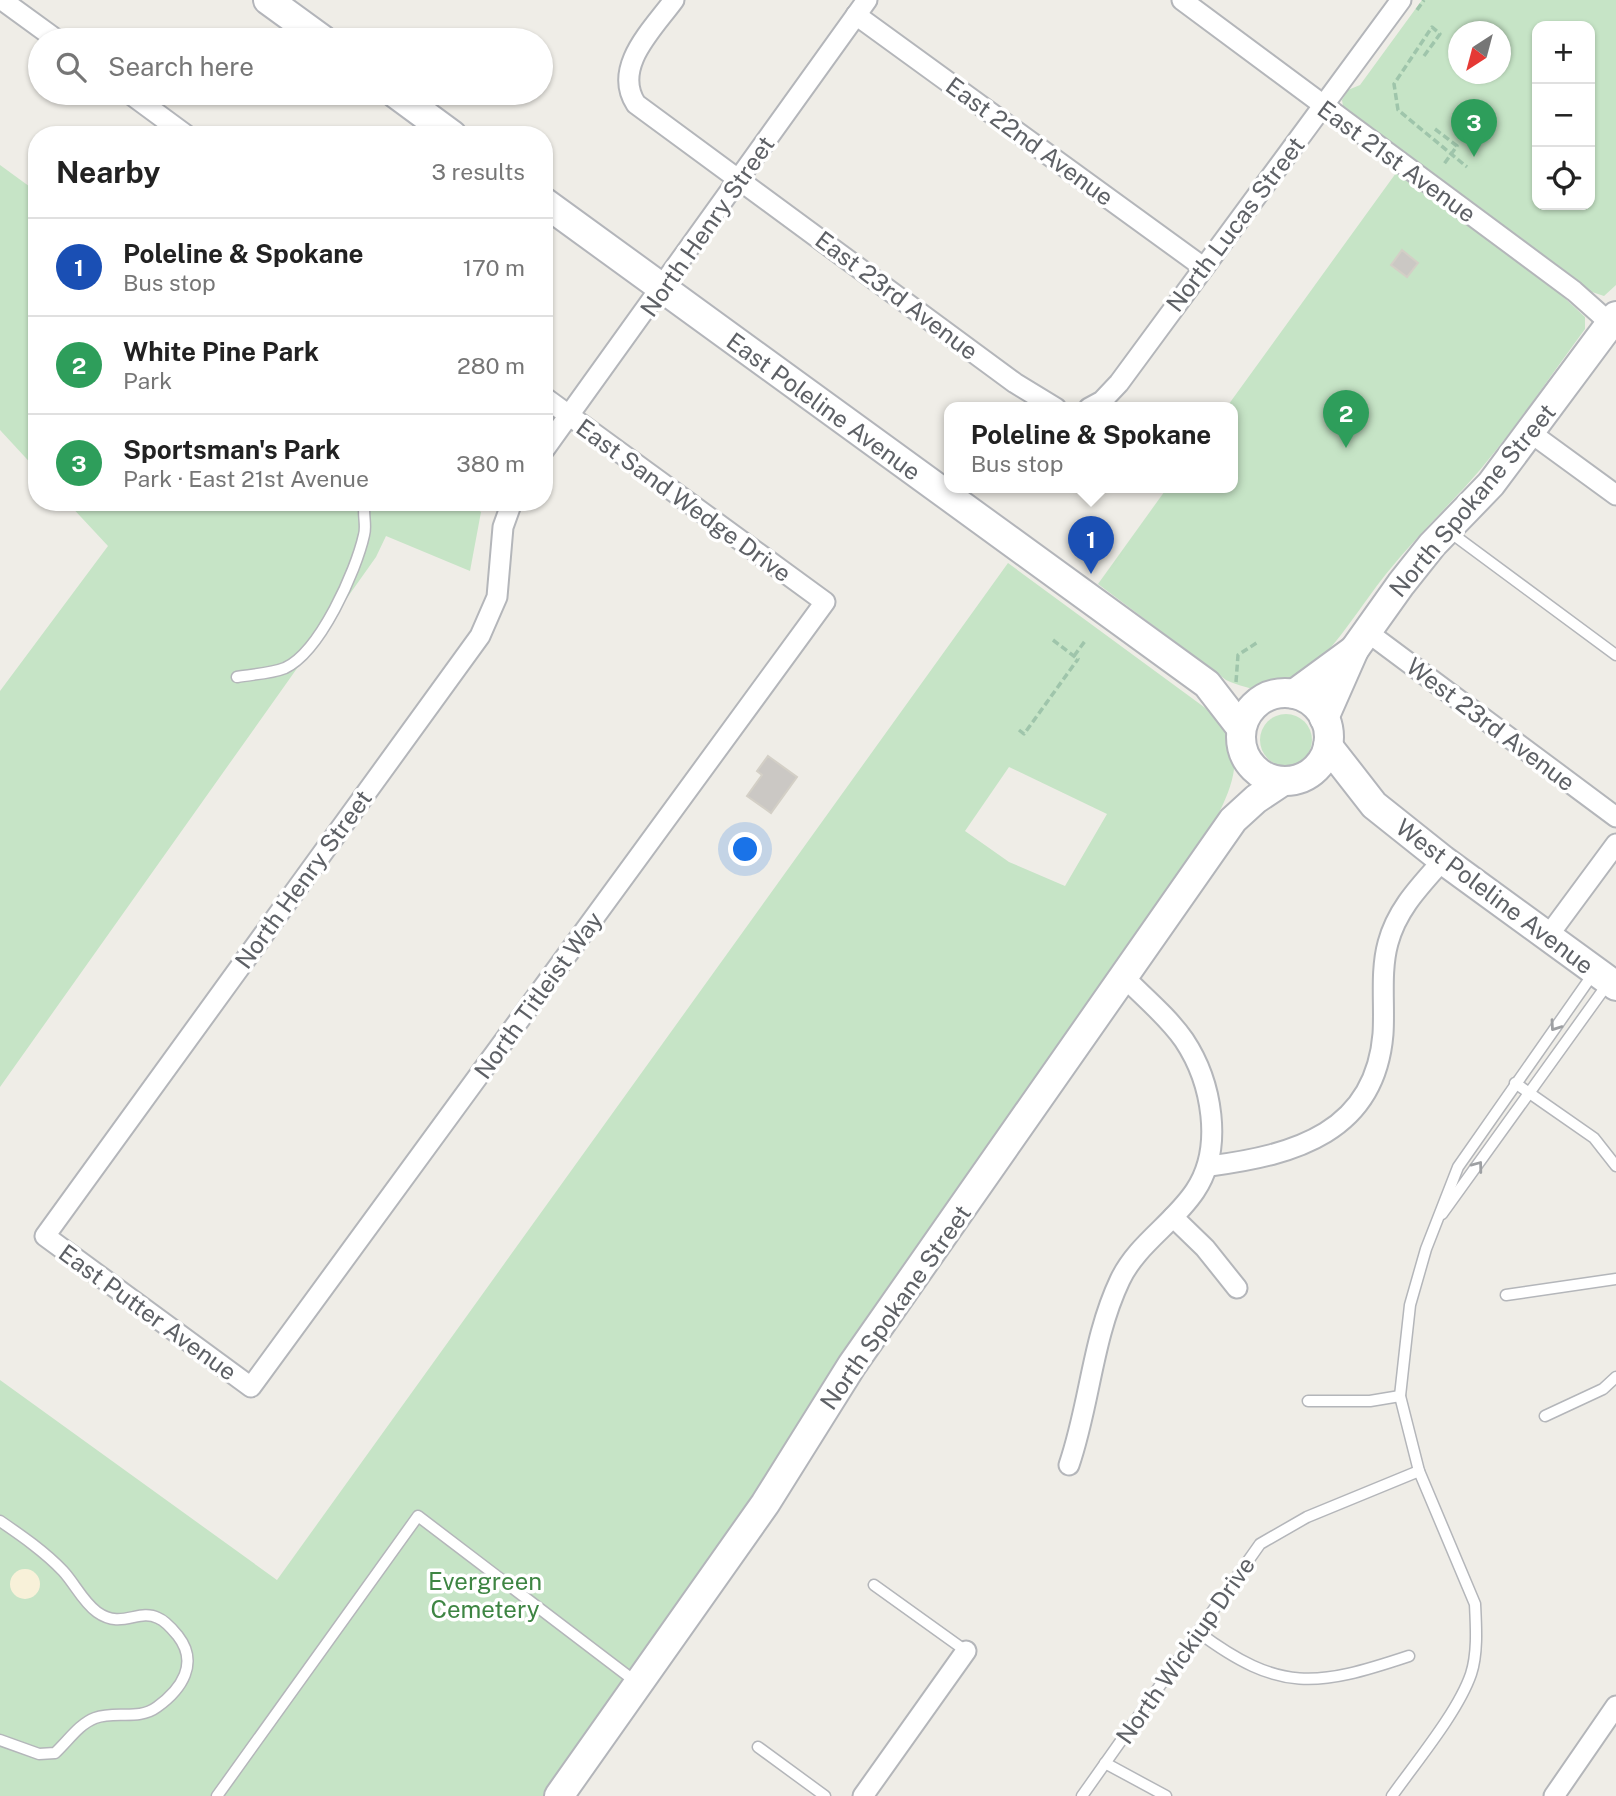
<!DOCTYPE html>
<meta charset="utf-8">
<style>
body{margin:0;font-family:"Public Sans",sans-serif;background:#f6f6f6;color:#222}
.controls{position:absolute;right:21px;top:21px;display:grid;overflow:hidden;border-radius:14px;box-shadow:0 2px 5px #0004}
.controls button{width:63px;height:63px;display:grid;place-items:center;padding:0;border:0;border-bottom:2px solid #e0e0e0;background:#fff;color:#222;font:35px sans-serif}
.compass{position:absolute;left:1448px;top:21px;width:63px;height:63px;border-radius:50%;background:#fff;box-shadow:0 2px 5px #0004;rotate:216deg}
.you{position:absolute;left:746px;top:850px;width:24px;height:24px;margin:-18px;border:5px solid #fff;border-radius:50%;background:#1a73e8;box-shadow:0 0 0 10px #1a73e833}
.badge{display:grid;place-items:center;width:46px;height:46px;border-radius:50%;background:#da5041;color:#fff;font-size:23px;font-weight:700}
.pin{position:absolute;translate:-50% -58px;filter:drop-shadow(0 2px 4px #0008)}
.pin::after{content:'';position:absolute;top:37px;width:24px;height:21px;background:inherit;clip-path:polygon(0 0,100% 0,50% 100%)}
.popup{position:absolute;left:944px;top:402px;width:294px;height:91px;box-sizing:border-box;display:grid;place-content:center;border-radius:14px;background:#fff;filter:drop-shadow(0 2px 5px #0005);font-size:23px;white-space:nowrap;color:#767676}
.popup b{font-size:26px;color:#222}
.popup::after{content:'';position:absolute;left:50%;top:100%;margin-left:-14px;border:14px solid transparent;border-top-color:#fff}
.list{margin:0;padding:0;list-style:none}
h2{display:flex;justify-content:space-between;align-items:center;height:91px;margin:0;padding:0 28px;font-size:30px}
h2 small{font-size:23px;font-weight:400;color:#767676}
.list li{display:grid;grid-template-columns:46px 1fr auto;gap:21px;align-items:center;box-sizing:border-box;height:98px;padding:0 28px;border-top:2px solid #e0e0e0}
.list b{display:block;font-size:26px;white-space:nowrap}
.list p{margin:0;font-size:23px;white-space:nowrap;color:#767676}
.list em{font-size:23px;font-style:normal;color:#767676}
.icon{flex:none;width:38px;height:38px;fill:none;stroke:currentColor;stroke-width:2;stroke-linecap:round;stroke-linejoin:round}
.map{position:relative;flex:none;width:1616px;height:1796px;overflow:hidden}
.search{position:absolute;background:#fff;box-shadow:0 2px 5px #0004;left:28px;top:28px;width:525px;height:77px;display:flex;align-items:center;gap:18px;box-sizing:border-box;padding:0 24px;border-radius:38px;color:#767676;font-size:26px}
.panel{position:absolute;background:#fff;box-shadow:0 2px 5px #0004;left:28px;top:126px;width:525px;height:385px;border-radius:28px}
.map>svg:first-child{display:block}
.green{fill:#c6e4c6;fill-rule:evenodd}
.sand{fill:#f8f1d9}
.building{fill:#cbc8c4;stroke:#d3cfc6;stroke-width:2}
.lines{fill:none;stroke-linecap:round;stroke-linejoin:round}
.lane-casing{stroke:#b4b6ba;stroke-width:13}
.street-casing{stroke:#b4b6ba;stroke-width:23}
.secondary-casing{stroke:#b3b5ba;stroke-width:32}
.path{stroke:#9fc5ab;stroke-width:3.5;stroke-dasharray:7 3.5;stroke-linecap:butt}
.lane{stroke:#fff;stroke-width:10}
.street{stroke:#fff;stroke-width:19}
.secondary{stroke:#fff;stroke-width:28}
.oneway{stroke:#9ea0a3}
.labels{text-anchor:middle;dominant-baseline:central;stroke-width:7;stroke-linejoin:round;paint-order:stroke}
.street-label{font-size:24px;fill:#5e6166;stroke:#fff}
.park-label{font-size:24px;fill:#3e8543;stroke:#fff}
</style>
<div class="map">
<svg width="1616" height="1796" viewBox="0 0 1616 1796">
<rect width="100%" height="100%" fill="#efede7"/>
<g class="green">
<path d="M1422,0H1616V285L1604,296L1589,291L1343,106L1342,100L1348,90L1360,85ZM1537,26H1590V205H1537ZM1458,32H1500V74H1458Z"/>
<polygon points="0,165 37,192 37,470 0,430"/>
<path d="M1396,173L1556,290L1585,317V329C1546,382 1509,438 1465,487C1438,516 1411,543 1386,574C1361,605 1322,670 1288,686C1270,695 1243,688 1226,680L1098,584L1167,488H1233V408H1226Z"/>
<polygon points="67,502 466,502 481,512 470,571 386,536 376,557 0,1087 0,691 108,546"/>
<path d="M1008,563L1219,718C1257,763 1217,815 1194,857L559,1796H0V1380L277,1580ZM1009,767L1107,814L1065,886L1009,862L965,831Z"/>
<circle cx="1286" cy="740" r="26"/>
</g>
<circle class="sand" cx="25" cy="1584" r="15"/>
<g class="building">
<polygon points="1402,250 1418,263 1407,277 1391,265"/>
<polygon points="768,756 797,777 771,813 747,796 762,775 757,771"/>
</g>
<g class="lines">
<g class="lane-casing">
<g id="lane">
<polyline points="1447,530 1616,655"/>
<path d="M237,677C253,674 270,674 285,668C320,652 356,571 364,535C367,525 362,513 365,502"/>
<polyline points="1515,1083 1594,1138 1616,1166"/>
<polyline points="1442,1214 1609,982"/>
<polyline points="1506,1295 1616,1279"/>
<polyline points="1308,1401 1370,1401 1400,1396"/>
<polyline points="1545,1416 1603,1389 1616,1377"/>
<path d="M0,1521C22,1536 45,1552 63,1571C75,1584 83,1602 97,1612C122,1630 138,1608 158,1618C166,1621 173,1630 178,1636C199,1663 182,1689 157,1707C138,1721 116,1710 95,1718C79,1724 68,1741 55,1753L39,1754L0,1740"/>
<polyline points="874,1585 966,1651"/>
<path d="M1198,1632C1280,1693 1316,1687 1409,1656"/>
<polyline points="758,1747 825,1796"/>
<polyline points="1105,1763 1166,1796"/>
<polyline points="217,1796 418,1516 636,1682"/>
<polyline points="1082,1796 1260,1544 1307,1517 1419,1471"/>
<path d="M1392,1796C1416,1762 1458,1712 1471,1674C1478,1653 1476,1625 1475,1604L1419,1471L1400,1396L1410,1305L1426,1249L1458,1167L1593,974"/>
</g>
</g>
<g class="street-casing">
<g id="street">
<polyline points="2,0 57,40"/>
<path d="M674,0C653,29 612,67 636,104L1015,383L1056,408"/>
<polyline points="1182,0 1574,291 1611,324"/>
<polyline points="856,15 1203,267"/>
<polyline points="129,93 186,135"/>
<polyline points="1089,408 1102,401 1119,383 1401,0"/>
<polyline points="1531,433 1616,495"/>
<polyline points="544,450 867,0"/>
<polyline points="512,502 503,527 497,597 480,636 45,1236 251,1387 825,602 544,397"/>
<polyline points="1366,631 1616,817"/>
<polyline points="1548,936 1616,844"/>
<path d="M1210,1166C1295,1155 1375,1132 1383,1034C1385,1005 1380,972 1388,943C1397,909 1420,886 1443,860"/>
<polyline points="1173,1217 1205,1248 1237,1288"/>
<path d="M1069,1465C1090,1404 1092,1339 1120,1280C1137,1244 1173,1224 1195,1191C1224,1148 1212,1082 1184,1040C1168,1017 1145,998 1125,978"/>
<polyline points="863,1796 966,1651"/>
<polyline points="1554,1796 1616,1706"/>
</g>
</g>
<g class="secondary-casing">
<g id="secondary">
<polyline points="268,0 323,40"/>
<polyline points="395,93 452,135"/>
<polyline points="544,202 1207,684 1241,728"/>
<circle cx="1285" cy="737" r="44"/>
<polyline points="1294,694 1354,650"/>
<polyline points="1324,718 1354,650 1401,584 1432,545 1491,484 1616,316"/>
<polyline points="1328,746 1374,805 1443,860 1616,986"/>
<polyline points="559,1796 765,1504 852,1365 1233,820 1256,799 1283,781"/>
</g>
</g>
<g class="path">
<polyline points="1417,10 1424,0"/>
<polyline points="1424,56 1440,34 1432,27 1394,84 1398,110 1467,167"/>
<polyline points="1435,129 1457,146 1444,164"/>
<polyline points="1053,640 1079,660"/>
<polyline points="1074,656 1085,641"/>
<polyline points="1236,682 1238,655 1258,642"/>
<polyline points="1019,730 1024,734 1078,659"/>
</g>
<use href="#lane" class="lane"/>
<use href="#street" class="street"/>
<use href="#secondary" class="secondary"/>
</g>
<defs><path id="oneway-chevron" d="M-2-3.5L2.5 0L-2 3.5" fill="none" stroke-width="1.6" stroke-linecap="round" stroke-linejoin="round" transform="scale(1.75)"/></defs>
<g class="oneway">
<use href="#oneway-chevron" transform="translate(1555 1026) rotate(125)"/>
<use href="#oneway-chevron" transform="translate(1478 1166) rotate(-53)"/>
</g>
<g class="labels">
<g class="street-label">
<text transform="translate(1030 141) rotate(36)">East 22nd Avenue</text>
<text transform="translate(1397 161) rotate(36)">East 21st Avenue</text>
<text transform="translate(1235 224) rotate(-53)">North Lucas Street</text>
<text transform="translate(707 226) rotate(-55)">North Henry Street</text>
<text transform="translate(897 295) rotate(37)">East 23rd Avenue</text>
<text transform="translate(824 406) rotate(36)">East Poleline Avenue</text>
<text transform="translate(684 500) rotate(36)">East Sand Wedge Drive</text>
<text transform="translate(1472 500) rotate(-50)">North Spokane Street</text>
<text transform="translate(1491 724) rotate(37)">West 23rd Avenue</text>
<text transform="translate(303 879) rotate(-54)">North Henry Street</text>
<text transform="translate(1495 896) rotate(37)">West Poleline Avenue</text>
<text transform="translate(538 995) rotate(-54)">North Titleist Way</text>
<text transform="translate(895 1307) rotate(-55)">North Spokane Street</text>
<text transform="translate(148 1312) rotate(36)">East Putter Avenue</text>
<text transform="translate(1185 1650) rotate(-55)">North Wickiup Drive</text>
</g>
<g class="park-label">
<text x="485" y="1581">Evergreen<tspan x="485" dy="28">Cemetery</tspan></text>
</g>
</g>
</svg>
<div class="controls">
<button>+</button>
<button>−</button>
<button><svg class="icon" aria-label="locate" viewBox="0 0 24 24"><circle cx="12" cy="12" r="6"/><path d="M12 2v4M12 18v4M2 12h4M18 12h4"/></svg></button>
</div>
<svg class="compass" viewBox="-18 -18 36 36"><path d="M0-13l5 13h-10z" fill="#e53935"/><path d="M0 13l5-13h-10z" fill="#767676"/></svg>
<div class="you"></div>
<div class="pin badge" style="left:1091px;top:574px;background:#1a4fb4">1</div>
<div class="popup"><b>Poleline &amp; Spokane</b>Bus stop</div>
<div class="pin badge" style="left:1346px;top:448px;background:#2e9e5b">2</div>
<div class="pin badge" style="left:1474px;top:157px;background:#2e9e5b">3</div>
<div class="search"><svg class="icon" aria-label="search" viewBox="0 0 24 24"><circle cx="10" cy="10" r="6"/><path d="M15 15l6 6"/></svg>Search here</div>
<section class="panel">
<h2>Nearby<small>3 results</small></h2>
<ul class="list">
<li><span class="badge" style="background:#1a4fb4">1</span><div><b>Poleline &amp; Spokane</b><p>Bus stop</p></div><em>170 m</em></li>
<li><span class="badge" style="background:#2e9e5b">2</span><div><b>White Pine Park</b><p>Park</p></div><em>280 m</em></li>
<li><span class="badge" style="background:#2e9e5b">3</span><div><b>Sportsman's Park</b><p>Park · East 21st Avenue</p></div><em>380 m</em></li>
</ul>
</section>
</div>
